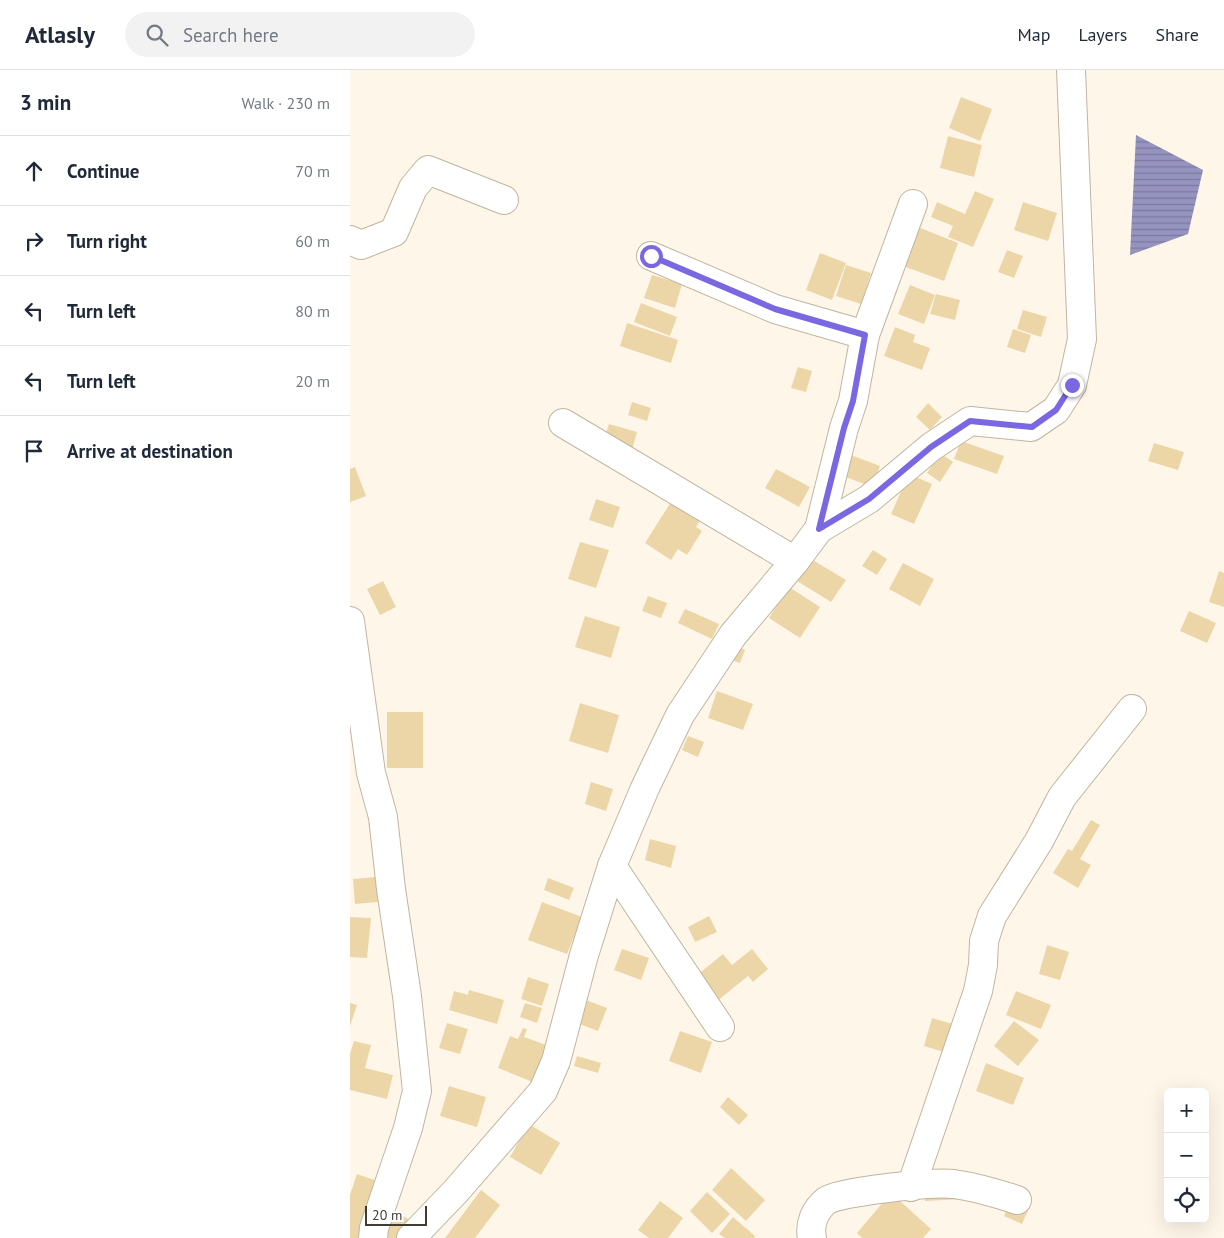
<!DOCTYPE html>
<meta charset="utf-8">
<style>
body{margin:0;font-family:"PT Sans",sans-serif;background:#f2f2f3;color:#1f2937}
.controls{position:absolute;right:15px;bottom:15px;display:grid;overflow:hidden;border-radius:8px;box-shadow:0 5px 20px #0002}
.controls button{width:45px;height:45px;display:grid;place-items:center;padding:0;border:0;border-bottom:1px solid #e0e1e3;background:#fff;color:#1f2937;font:25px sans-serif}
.scale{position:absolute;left:15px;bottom:12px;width:62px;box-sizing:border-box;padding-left:5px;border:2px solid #413c33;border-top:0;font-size:14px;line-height:18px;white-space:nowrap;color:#413c33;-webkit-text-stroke:4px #fff;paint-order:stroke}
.stop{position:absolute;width:15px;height:15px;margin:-11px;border:4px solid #7a68e3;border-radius:50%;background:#fff}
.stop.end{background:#7a68e3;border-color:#fff;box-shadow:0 1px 5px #0008}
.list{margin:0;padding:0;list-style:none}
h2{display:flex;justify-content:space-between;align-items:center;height:65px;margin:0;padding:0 20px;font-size:21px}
h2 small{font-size:16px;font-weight:400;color:#747a83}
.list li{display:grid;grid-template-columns:32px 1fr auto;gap:15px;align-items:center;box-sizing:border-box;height:70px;padding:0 20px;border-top:1px solid #e0e1e3}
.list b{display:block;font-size:19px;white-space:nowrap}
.list em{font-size:16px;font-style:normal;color:#747a83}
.icon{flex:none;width:28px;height:28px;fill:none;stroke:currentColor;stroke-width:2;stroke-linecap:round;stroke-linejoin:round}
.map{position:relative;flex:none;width:874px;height:1168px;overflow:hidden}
header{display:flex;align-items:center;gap:30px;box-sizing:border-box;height:70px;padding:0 25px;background:#fff;border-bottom:1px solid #e0e1e3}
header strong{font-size:24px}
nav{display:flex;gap:28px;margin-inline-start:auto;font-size:18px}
.search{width:350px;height:45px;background:#f2f2f3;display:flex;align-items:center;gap:12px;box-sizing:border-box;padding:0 18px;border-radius:28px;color:#747a83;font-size:19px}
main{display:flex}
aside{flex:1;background:#fff}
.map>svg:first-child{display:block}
.water{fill:url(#water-rules)}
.building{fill:#ecd6a8}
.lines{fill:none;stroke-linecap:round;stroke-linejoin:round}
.minor-casing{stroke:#c0b59f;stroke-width:30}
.minor{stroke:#fff;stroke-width:28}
.route{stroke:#7a68e3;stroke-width:6}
</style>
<header>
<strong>Atlasly</strong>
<div class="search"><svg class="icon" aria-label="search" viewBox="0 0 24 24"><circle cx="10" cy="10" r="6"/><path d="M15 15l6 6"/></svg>Search here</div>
<nav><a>Map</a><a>Layers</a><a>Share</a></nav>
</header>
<main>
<aside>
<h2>3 min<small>Walk · 230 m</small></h2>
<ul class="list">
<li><svg class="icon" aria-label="ahead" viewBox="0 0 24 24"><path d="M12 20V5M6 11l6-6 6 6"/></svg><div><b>Continue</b></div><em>70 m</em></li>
<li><svg class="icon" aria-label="right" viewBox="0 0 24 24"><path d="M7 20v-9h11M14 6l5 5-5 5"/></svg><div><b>Turn right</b></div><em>60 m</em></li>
<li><svg class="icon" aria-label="left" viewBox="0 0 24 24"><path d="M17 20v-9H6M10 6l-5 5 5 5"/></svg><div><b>Turn left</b></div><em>80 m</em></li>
<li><svg class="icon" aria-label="left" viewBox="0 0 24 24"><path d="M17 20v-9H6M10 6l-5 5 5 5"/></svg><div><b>Turn left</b></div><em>20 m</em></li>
<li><svg class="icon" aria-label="arrive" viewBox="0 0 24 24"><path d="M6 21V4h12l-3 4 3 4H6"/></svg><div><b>Arrive at destination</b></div></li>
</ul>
</aside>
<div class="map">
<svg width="874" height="1168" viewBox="0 0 874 1168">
<defs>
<pattern id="water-rules" width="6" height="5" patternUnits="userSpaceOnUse" patternTransform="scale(1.25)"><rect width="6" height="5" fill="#9593bf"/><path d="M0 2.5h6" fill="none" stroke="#7b799c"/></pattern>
</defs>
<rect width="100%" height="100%" fill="#fef7e9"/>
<polygon class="water" points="786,65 853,100 838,164 780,185"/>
<g class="building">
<polygon points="611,27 642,39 630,71 599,58"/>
<polygon points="598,66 632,75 624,107 590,98"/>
<polygon points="625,121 644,129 623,177 598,167 603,156 581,147 587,132 615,144"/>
<polygon points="673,132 707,143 698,171 664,160"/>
<polygon points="568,157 608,173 594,211 553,196"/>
<polygon points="657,180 673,186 664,208 648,202"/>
<polygon points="470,183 496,193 482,230 456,220"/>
<polygon points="496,195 521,203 511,234 486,226"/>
<polygon points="302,205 332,214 325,238 294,228"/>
<polygon points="560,215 585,225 574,254 548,244"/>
<polygon points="586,224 610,230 605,250 580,244"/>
<polygon points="291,233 327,247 320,266 284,252"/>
<polygon points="673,240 697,247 691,267 667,259"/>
<polygon points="277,253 328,270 321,293 270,276"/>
<polygon points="545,257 565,265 563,272 580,278 572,300 534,286"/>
<polygon points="663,259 681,265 675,283 657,277"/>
<polygon points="448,297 462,301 456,322 441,318"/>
<polygon points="282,332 301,338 297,351 278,345"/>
<polygon points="578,333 592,347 580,360 566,347"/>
<polygon points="259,354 287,362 281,384 252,375"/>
<polygon points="611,371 654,386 647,404 604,389"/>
<polygon points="804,373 834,382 828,400 798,391"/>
<polygon points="590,383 603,392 590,412 577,403"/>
<polygon points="501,385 530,396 522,417 493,406"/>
<polygon points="5,397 16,426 0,432 0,399"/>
<polygon points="426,399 460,417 449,437 415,418"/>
<polygon points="559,404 582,414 564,454 541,444"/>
<polygon points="326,424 355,442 346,457 352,461 337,485 328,479 321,490 295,473"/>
<polygon points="246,429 270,437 263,458 239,450"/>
<polygon points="230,472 259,480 246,518 218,509"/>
<polygon points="523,480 537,489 527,505 512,496"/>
<polygon points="461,489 496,510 481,532 447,511"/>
<polygon points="553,493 584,509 570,536 539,519"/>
<polygon points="869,501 874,503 874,537 859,532"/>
<polygon points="33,511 46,537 30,545 17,519"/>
<polygon points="439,517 470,537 450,568 419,548"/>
<polygon points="298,526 317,533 311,548 292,541"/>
<polygon points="335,539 369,554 362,569 328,553"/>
<polygon points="839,541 866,553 857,573 830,561"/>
<polygon points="235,546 270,557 261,588 225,577"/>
<polygon points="384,575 395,580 390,593 379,589"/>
<polygon points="367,621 403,634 393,660 358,648"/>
<polygon points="230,633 269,645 258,683 219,671"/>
<rect x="37" y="642" width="36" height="56"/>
<polygon points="338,666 354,672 348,687 332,680"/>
<polygon points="241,712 263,719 256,741 235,734"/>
<polygon points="741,750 750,755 730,789 741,795 728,818 703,803 718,779 722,781"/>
<polygon points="300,769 326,776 321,798 295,790"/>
<polygon points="26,807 28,832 5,834 3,809"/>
<polygon points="198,808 224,818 219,830 194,820"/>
<polygon points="192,832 232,847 217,884 178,870"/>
<polygon points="359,846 367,862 345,872 338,857"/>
<polygon points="0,847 21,848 17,888 0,887"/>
<polygon points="697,875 719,882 710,910 689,904"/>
<polygon points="272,879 299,888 291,910 264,900"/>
<polygon points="402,879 418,899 403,912 398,906 366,932 346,906 373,884 382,895"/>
<polygon points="178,907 199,914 192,936 171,929"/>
<polygon points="119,920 154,930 147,954 99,940 104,921 118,925"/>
<polygon points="666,921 701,935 691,959 656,945"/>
<polygon points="236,930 257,938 248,961 227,953"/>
<polygon points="0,933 7,935 0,956"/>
<polygon points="175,933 192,938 187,953 170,947"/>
<polygon points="582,948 613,957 604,985 574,976"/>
<polygon points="664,951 689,970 668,996 644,976"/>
<polygon points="97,953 118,959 110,984 89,978"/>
<polygon points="173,958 177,959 174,967 199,976 185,1013 148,998 160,966 168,969"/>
<polygon points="330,961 362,972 351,1003 319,991"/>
<polygon points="4,971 21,975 15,998 43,1005 37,1029 0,1020 0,984"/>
<polygon points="227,986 251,993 248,1003 224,996"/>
<polygon points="636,993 674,1008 663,1035 626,1021"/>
<polygon points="99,1016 136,1027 127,1057 90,1046"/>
<polygon points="378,1027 398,1045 389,1055 370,1037"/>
<polygon points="179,1054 210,1073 191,1105 160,1087"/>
<polygon points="381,1098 415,1130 396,1151 362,1120"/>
<polygon points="7,1104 33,1113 15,1168 0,1168 0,1125"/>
<polygon points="575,1119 613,1129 575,1131"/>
<polygon points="131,1120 150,1135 125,1168 95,1168"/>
<polygon points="357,1122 380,1144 362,1163 340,1141"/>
<polygon points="541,1123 581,1159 573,1168 512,1168 507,1163"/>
<polygon points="661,1129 680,1136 672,1154 654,1146"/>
<polygon points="310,1131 333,1148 318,1168 299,1168 288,1160"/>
<polygon points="46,1142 62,1151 52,1168 30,1168"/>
<polygon points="383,1147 405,1166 404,1168 375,1168 369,1164"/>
</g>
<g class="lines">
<g class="minor-casing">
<g id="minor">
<polyline points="0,170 11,175 44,162 63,118 78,100 154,130"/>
<polyline points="301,186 425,239 515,265"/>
<polyline points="213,353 445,491"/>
<polyline points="469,459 494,358 503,331 515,265 563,134"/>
<polyline points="0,551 21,703 33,747 41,819 57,926 67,1021 58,1058 24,1158 23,1168"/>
<polyline points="262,796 370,957"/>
<polyline points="561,1117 628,921 633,895 634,871 642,846 689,771 712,727 782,639"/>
<polyline points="61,1168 106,1121 193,1021 206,991 234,885 262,796 295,718 330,645 383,565 445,491 469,459 519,429 581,377 620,351 681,357 706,340 722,315 732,269 721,0"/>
<path d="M462,1168C459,1154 465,1140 476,1131C490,1121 584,1112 604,1114C625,1117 646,1123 667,1130"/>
</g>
</g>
<use href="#minor" class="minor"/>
</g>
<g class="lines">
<polyline class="route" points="301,186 425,239 515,265 503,331 494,358 469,459 519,429 581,377 620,351 682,357 706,340 722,315"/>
</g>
</svg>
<div class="controls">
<button>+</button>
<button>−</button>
<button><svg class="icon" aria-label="locate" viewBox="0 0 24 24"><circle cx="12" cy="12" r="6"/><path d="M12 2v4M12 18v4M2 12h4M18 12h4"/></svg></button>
</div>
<div class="scale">20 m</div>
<div class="stop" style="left:301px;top:186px"></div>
<div class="stop end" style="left:722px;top:315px"></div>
</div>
</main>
